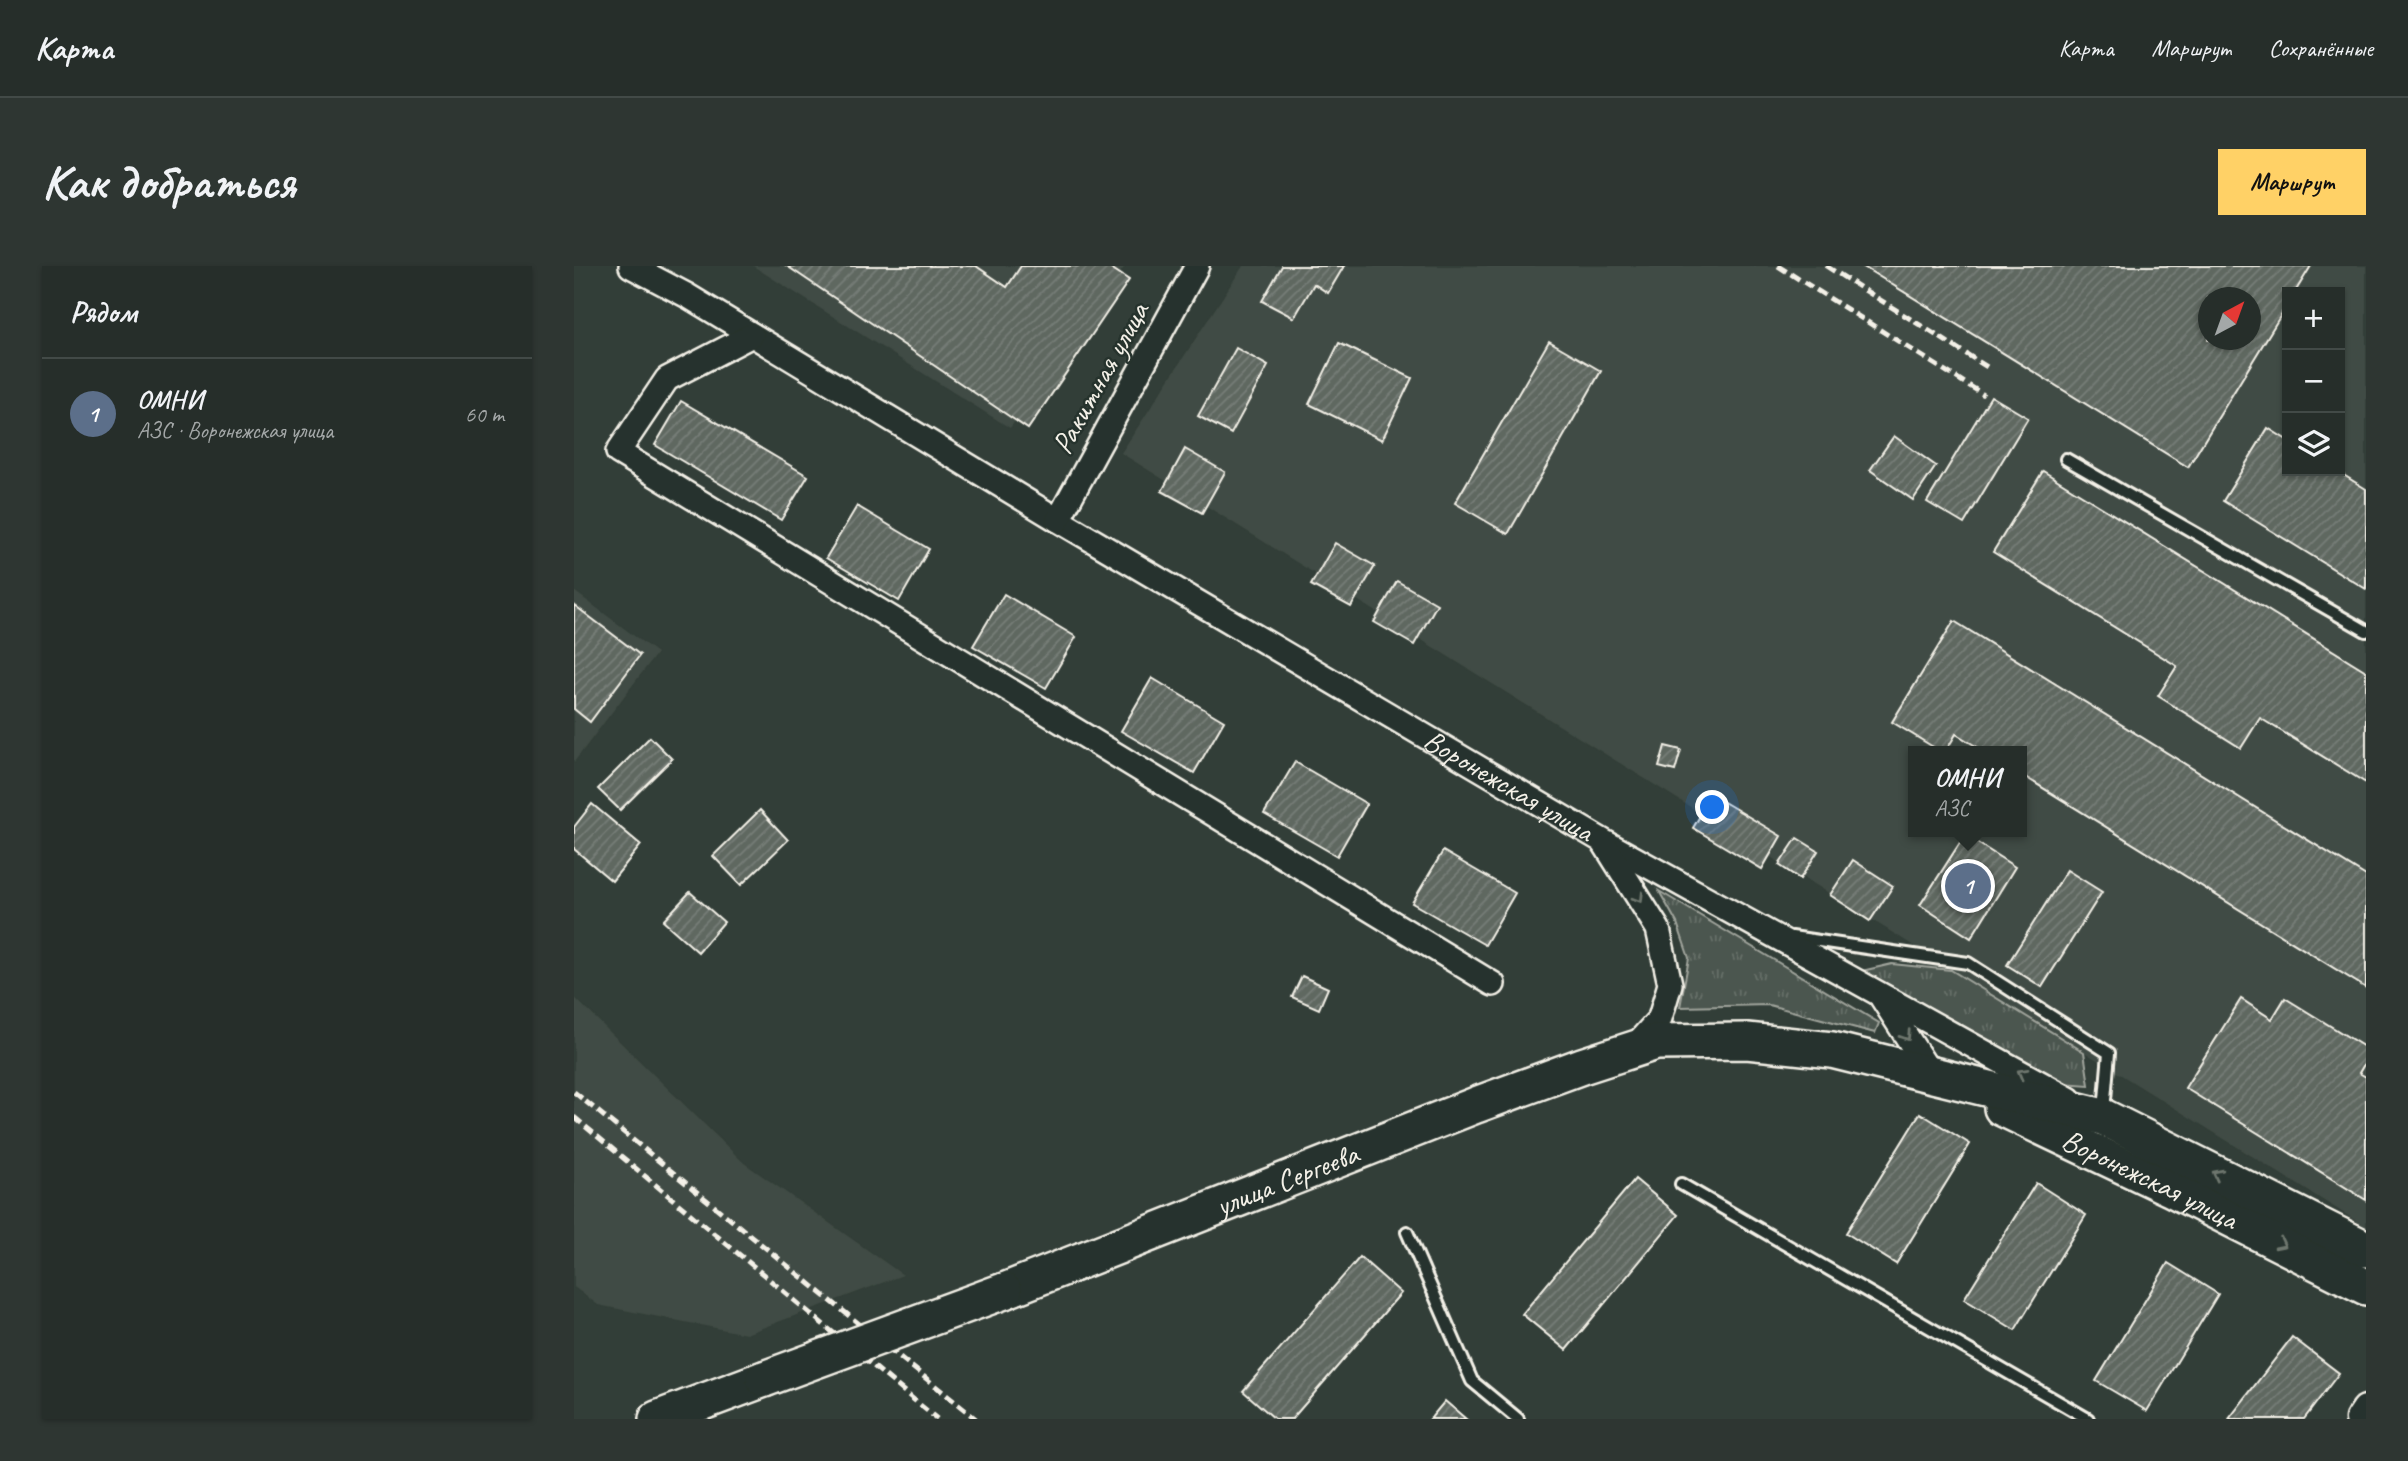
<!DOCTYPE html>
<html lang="ru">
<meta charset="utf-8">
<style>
body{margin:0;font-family:Caveat,sans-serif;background:#2e3632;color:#f1f3f6}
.controls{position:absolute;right:21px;top:21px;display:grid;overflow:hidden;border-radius:0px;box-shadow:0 2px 5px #0004}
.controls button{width:63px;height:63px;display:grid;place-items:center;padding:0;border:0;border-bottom:2px solid #424a47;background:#262e2a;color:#f1f3f6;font:35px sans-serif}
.compass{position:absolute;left:1624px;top:21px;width:63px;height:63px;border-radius:50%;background:#262e2a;box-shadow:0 2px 5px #0004;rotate:41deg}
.you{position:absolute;left:1139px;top:542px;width:24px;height:24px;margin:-18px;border:5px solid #fff;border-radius:50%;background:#1a73e8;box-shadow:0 0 0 10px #1a73e833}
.badge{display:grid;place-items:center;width:46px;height:46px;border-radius:50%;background:#ffd166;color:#fff;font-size:23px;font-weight:700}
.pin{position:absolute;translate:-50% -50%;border:4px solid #fff;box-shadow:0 2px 7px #0006}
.popup{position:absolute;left:1334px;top:480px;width:119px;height:91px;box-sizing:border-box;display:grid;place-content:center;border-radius:0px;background:#262e2a;filter:drop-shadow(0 2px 5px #0005);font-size:23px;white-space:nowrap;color:#a4a8a8}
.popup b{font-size:26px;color:#f1f3f6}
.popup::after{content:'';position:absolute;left:50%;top:100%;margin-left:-14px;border:14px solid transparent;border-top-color:#262e2a}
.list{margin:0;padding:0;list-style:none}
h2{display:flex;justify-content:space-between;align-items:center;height:91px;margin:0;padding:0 28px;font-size:30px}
h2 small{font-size:23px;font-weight:400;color:#a4a8a8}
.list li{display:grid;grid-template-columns:46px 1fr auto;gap:21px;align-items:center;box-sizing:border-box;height:112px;padding:0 28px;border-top:2px solid #424a47}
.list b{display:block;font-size:26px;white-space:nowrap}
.list p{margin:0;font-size:23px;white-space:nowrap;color:#a4a8a8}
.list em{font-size:23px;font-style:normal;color:#a4a8a8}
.icon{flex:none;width:38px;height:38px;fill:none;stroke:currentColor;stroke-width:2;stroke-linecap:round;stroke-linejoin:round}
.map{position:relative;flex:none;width:1792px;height:1153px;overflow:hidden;border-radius:0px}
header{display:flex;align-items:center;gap:42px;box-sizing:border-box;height:98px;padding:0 35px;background:#262e2a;border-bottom:2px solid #424a47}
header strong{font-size:33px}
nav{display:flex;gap:38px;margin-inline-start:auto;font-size:24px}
.intro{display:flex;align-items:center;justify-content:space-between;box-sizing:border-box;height:168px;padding:0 42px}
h1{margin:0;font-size:49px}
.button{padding:18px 32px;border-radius:0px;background:#ffd166;color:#111;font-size:24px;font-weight:700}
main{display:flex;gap:42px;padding:0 42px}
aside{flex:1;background:#262e2a;border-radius:0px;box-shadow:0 2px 5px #0004}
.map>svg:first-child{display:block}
.built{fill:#404b44;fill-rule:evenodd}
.grass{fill:url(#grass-tufts);stroke:#a0a49c;stroke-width:2}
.building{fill:url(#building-hatch);stroke:#f4f1e8;stroke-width:2;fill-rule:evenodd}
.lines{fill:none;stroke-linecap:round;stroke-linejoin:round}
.service-casing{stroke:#f4f1e8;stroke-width:16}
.minor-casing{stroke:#f4f1e8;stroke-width:28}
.tertiary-casing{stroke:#f4f1e8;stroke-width:33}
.primary-casing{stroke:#f4f1e8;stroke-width:40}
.service{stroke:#26332d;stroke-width:10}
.minor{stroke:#26332d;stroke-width:23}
.tertiary{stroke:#26332d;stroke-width:28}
.primary{stroke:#26332d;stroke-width:35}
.rail{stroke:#f4f1e8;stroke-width:5;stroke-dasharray:10 5;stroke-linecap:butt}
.primary-bridge-casing{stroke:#f4f1e8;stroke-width:40;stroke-linecap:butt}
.primary-bridge{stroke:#26332d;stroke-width:35}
.oneway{stroke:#6e766e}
.labels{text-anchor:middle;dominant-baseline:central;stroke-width:5;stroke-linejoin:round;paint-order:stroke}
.street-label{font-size:30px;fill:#f4f1e8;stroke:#26332d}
</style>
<header>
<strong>Карта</strong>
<nav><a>Карта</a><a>Маршрут</a><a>Сохранённые</a></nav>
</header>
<div class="intro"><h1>Как добраться</h1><a class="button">Маршрут</a></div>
<main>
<aside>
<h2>Рядом<small></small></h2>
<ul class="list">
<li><span class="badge" style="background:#5c6f8a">1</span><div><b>ОМНИ</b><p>АЗС · Воронежская улица</p></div><em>60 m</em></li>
</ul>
</aside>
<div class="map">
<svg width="1792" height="1153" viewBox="0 0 1792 1153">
<defs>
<pattern id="grass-tufts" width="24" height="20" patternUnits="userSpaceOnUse" patternTransform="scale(1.75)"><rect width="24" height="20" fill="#4c564f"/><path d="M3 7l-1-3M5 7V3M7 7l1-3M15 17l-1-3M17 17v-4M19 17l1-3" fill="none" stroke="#666f68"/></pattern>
<pattern id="building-hatch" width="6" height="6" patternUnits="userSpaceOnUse" patternTransform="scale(1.75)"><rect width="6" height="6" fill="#5f6861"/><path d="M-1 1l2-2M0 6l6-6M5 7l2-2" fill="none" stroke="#777e78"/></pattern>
</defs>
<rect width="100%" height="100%" fill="#323e38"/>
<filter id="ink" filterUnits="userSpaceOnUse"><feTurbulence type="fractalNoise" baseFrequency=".0143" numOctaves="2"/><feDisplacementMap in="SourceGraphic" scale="14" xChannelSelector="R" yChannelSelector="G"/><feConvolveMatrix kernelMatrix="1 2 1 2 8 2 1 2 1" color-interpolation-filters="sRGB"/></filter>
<g filter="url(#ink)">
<g class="built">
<polygon points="179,0 551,0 436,162"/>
<path d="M669,0H1792V961L547,187ZM1713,26H1766V205H1713ZM1634,32H1676V74H1634ZM1340,485H1448V566H1340Z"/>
<polygon points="0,325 83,387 0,496"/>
<polygon points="0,731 170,897 329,1009 172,1068 24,1039 0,1021"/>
</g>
<g class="grass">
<polygon points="1085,625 1305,757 1301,767 1195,739 1106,741 1115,692 1103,657"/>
<polygon points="1318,698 1377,704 1510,786 1515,819 1488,817 1288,705"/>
</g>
<g class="building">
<polygon points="213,0 402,0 433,21 447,0 534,0 555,14 454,163"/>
<polygon points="708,0 770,0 754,27 740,18 720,52 688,35"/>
<path d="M1288,0H1737L1721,26H1713V39L1614,201ZM1634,32H1676V74H1634Z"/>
<polygon points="975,75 1027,105 934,268 881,237"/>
<polygon points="765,77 838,112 808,174 735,138"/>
<polygon points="662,82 694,100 657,168 624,150"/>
<polygon points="1417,130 1454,152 1390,258 1353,236"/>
<polygon points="107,135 234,210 207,254 81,179"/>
<polygon points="1694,162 1713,174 1713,205 1763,205 1792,223 1792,323 1649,235"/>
<polygon points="1320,170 1362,200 1339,234 1296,204"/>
<polygon points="611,183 651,206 628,247 588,225"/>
<polygon points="1469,205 1792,405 1792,517 1686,452 1667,482 1584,430 1603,400 1419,286"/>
<polygon points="283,240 355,283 325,335 252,292"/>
<polygon points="761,277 801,300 777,341 737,319"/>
<polygon points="823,315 863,338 840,379 800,356"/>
<polygon points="430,328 502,371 472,422 399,380"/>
<polygon points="0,339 66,389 16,456 0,443"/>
<polygon points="1380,355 1792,610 1792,722 1448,509 1448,485 1410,485 1382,468 1372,485 1366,485 1318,456"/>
<polygon points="578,412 650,455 620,507 547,465"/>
<polygon points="76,471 98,493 46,544 24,523"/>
<polygon points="1091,480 1107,484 1101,505 1085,501"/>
<polygon points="721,496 793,538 763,590 690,548"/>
<polygon points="1138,529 1207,570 1188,603 1119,562"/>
<polygon points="18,538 67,579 38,615 0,583 0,561"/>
<polygon points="186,544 214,574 167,619 139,590"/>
<polygon points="1391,569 1441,601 1397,672 1346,639"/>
<polygon points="1223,572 1244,585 1226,613 1205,599"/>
<polygon points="869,585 941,627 911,679 838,637"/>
<polygon points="1279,594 1319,620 1296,655 1256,629"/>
<polygon points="1493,604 1528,626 1468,721 1433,699"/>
<polygon points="116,626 150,656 124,686 89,655"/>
<polygon points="728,710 754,722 745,743 718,731"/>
<polygon points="1711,732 1792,782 1792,795 1785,807 1792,811 1792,934 1611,822 1667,733 1698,753"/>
<polygon points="1346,847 1396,878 1322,998 1272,967"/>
<polygon points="1061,913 1104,949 992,1084 948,1048"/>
<polygon points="1462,917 1512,949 1441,1064 1390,1033"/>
<polygon points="786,991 827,1027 718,1153 701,1153 669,1125"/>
<polygon points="1594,997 1644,1028 1573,1145 1522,1115"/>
<polygon points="1718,1071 1765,1107 1730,1153 1655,1153"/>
<polygon points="871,1135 892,1153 856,1153"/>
</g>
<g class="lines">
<g class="service-casing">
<g id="service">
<polyline points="1492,193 1792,365"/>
<polyline points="1218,671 1394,697 1535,787 1530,845"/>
<polyline points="1107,918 1514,1153"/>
<polyline points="833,966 898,1115 944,1153"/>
</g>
</g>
<g class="minor-casing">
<g id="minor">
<path id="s1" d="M57,0L114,30L484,254L1029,575L1495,833"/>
<polyline points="178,69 93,113 44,186 919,718"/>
<polyline points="484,254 623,0"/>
<polyline points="1030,577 1084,663 1096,718 1086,752 1060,781"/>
<polyline points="1308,732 1358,810"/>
</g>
</g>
<g class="tertiary-casing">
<polyline id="tertiary" points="1786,1153 1792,1144"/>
</g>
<g class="primary-casing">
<g id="primary">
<path id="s2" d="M1428,842L1596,922L1792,1021"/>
<path id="s3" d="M430,1025L902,839L1008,800L1082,776L1173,775L1258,784L1529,851L1792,983"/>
<polyline points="83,1153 190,1113"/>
</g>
</g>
<use href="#service" class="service"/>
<use href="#minor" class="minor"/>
<use href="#tertiary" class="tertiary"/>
<use href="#primary" class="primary"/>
<g class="rail">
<polyline points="1204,0 1410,129"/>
<polyline points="1252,0 1413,101"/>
<polyline points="0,826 402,1153"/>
<polyline points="0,851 363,1153"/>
</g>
<g class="primary-bridge-casing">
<polyline id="primary-bridge" points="190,1113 430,1025"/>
</g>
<use href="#primary-bridge" class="primary-bridge"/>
</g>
<defs><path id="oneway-chevron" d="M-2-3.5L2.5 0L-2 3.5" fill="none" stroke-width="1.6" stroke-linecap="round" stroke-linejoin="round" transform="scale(1.75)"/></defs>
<g class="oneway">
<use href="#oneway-chevron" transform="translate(1065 632) rotate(58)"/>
<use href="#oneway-chevron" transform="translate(1332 770) rotate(57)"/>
<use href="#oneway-chevron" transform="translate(1448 807) rotate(-151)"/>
<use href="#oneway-chevron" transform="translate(1643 908) rotate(-153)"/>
<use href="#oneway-chevron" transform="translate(1707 978) rotate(27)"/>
</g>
</g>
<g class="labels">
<g class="street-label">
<text transform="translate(526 112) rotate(-61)">Ракитная улица</text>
<text stroke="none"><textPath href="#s1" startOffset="1020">Воронежская улица</textPath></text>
<text stroke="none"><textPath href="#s3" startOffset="304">улица Сергеева</textPath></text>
<text stroke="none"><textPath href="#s2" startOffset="164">Воронежская улица</textPath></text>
</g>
</g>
</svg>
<div class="controls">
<button>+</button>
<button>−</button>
<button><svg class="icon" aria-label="layers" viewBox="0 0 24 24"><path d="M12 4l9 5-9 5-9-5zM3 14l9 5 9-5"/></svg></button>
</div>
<svg class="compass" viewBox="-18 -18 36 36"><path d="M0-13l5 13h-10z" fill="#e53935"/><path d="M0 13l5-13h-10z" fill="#a4a8a8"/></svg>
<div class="you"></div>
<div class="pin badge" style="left:1394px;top:620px;background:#5c6f8a">1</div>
<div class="popup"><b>ОМНИ</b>АЗС</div>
</div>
</main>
